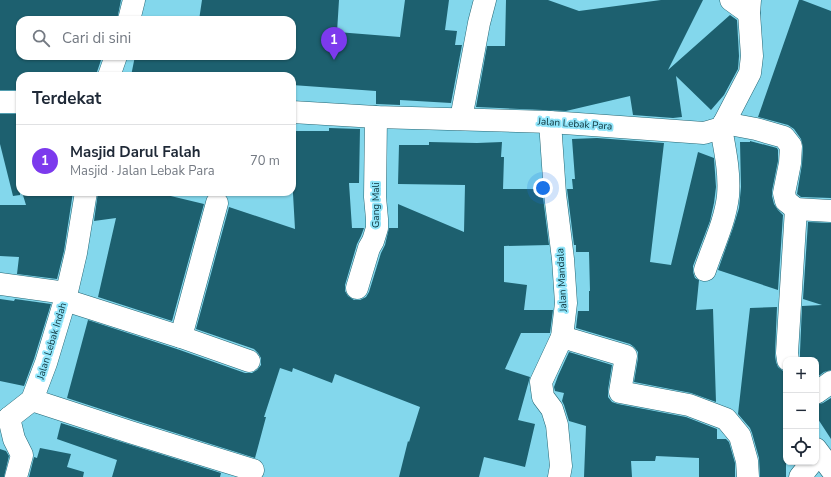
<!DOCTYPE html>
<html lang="id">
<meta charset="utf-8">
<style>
body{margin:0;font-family:"Nunito Sans",sans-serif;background:#f6f6f7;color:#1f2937}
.controls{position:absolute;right:12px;bottom:12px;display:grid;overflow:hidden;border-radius:8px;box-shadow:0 1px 3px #0004}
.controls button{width:36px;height:36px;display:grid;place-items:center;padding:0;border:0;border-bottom:1px solid #e0e1e3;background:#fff;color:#1f2937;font:20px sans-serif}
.you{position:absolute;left:543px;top:188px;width:14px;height:14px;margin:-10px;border:3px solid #fff;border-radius:50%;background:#1a73e8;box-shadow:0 0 0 6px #1a73e833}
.badge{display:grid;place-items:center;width:26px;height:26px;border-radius:50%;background:#7c3aed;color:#fff;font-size:13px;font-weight:700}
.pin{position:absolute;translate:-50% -33px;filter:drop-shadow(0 1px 2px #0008)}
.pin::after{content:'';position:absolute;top:21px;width:14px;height:12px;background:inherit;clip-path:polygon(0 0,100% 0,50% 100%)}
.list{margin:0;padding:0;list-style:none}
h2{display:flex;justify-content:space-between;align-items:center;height:52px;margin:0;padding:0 16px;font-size:17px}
h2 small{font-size:13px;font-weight:400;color:#747a83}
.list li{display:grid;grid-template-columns:26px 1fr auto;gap:12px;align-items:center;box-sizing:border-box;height:72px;padding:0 16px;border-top:1px solid #e0e1e3}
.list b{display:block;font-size:15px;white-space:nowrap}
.list p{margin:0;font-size:13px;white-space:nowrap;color:#747a83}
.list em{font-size:13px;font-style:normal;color:#747a83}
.icon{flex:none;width:22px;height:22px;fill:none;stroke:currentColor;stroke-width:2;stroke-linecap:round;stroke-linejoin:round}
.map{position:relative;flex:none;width:831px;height:477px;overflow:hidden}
.search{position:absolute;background:#fff;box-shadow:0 1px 3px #0004;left:16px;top:16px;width:280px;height:44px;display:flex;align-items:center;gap:10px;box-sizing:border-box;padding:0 14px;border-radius:12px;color:#747a83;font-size:15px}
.panel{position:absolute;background:#fff;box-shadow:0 1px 3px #0004;left:16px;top:72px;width:280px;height:124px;border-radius:12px}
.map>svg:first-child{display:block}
.building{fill:#1d606f}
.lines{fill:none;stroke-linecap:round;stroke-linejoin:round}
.street-casing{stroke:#246674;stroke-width:23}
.street{stroke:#fff;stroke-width:22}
.labels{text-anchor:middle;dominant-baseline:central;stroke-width:4;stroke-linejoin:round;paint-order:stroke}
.street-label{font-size:10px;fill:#092f37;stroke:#90e5fa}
</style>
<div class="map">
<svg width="831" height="477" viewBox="0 0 831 477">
<rect width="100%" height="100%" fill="#83d7ec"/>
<g class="building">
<polygon points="0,0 121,0 117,20 20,20 20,56 101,56 101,60 97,72 97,76 20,76 20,90 0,90"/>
<polygon points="202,0 339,0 337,32 400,37 405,0 449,0 445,30 457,31 455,45 462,45 451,103 400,100 400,105 376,104 376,91 292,85 292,76 131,76 135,56 292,56 292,20 199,20"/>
<polygon points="506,0 548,0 579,11 661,0 703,0 668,70 730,15 737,20 739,56 738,69 724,95 711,110 676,76 682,117 673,118 633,115 630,96 566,111 476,107 487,46 505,46"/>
<polygon points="799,0 802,0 831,11 831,198 801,197 797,194 802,164 803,147 801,139 794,129 788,125 758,117"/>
<polygon points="0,114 20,114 20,195 13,196 0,144"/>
<polygon points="329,128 360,129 359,183 349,183 352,228 364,228 361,236 357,244 345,285 345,291 348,296 354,300 360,300 366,297 369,292 381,253 385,245 389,228 398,228 398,204 464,232 465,185 398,184 399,145 429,145 429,142 477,143 502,142 501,157 504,157 503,189 542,189 549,245 504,246 504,282 527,285 524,310 553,310 550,333 521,333 505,369 530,377 518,420 535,424 525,467 484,457 479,477 399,477 408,441 409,442 420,407 335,374 332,383 293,368 292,372 280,368 264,417 266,417 255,458 134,420 67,398 88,320 177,349 245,373 252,373 257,370 261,365 261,358 258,353 254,349 196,329 229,207 295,229 292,176 292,131 329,131"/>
<polygon points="597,138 664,143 650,262 671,265 698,152 714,158 716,187 714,203 710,221 693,266 693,272 695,278 699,280 696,310 713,309 716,402 691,393 634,382 638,358 638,352 634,347 630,344 576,328 578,311 589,311 589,291 590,291 589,252 576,252 576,245 574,245 567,189 573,189 572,179 575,179 572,139"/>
<polygon points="750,141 777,148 778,150 778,161 772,191 772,196 774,204 778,210 783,215 778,290 718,270 733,228 739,208 741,187 740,142 750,142"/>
<polygon points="22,192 73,192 64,251 57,279 17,274 19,257 0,256 0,205 26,205"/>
<polygon points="98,192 154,192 204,204 172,321 98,297 116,218 94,221"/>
<polygon points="808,222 831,223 831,370 824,372 816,378 816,360 800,360 800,352 802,306 822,305 803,299"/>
<polygon points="0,299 14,301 15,299 51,304 34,359 24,386 0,381"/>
<polygon points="777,307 775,355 776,362 778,367 783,371 786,372 786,477 760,477 759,458 752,433 750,428 738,414 750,308"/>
<polygon points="569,352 612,365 608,390 608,397 612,402 618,404 686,417 717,429 717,439 726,439 729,442 735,463 735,477 699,477 699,458 656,456 655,461 631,461 632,477 584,477 586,426 569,421 564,405 562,401 564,393 555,391 554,387 558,376"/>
<polygon points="831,398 831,439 816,416 816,405 823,403"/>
<polygon points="61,423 221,473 220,477 112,477 117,460 57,439"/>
<polygon points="40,448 71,454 67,467 84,472 83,477 29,477 34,457 37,458"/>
<polygon points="0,449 6,451 9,456 4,477 0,477"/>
</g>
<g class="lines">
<g class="street-casing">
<g id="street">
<polyline points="731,0 749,13"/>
<polyline points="129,20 134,0"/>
<polyline points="109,76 116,56"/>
<polyline points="0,102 20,102"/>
<polyline points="292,112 376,117 550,122 704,133 721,128 724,123 750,73 752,56 749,13 750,0"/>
<polyline points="461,119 479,23 485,0"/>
<polyline points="550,122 555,194 563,259 566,303 562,337 541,382 543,397 552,409 557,425 561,466 559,477"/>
<polyline points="724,123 756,129 784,137 791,146 790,163 784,193 786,201 796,209 831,211"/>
<path d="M705,270C713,246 725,222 728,196C730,173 725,150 721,128"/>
<polyline points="0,284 66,293"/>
<polyline points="357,288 369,248 373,241 377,228 377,219 375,197 376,117"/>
<polyline points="65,300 181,337 249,361"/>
<polyline points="181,337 217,203"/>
<polyline points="562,337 626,356 620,392 689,405 726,419 740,436 747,461 748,477"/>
<polyline points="788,360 787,353 796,209"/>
<polyline points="816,393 831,382"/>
<polyline points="32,400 130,432 253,470"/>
<polyline points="9,418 32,400 46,363 65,300 76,253 86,192"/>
<polyline points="9,418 14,439 22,455 16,477"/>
<polyline points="816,449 831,469"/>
<polyline points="800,477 812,462"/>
</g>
</g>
<use href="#street" class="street"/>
</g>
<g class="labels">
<g class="street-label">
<text transform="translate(575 124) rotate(4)">Jalan Lebak Para</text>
<text transform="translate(376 205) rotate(-90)">Gang Mali</text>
<text transform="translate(562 280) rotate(-93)">Jalan Mandala</text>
<text transform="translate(52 341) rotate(-73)">Jalan Lebak Indah</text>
</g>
</g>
</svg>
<div class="controls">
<button>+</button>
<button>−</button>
<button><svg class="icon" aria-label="locate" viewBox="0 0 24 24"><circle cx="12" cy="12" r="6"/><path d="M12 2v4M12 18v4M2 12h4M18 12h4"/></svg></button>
</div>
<div class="you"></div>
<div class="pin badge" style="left:334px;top:60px">1</div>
<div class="search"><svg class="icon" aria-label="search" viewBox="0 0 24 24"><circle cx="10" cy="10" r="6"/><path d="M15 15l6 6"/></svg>Cari di sini</div>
<section class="panel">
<h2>Terdekat<small></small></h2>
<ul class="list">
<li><span class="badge">1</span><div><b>Masjid Darul Falah</b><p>Masjid · Jalan Lebak Para</p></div><em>70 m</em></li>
</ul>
</section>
</div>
